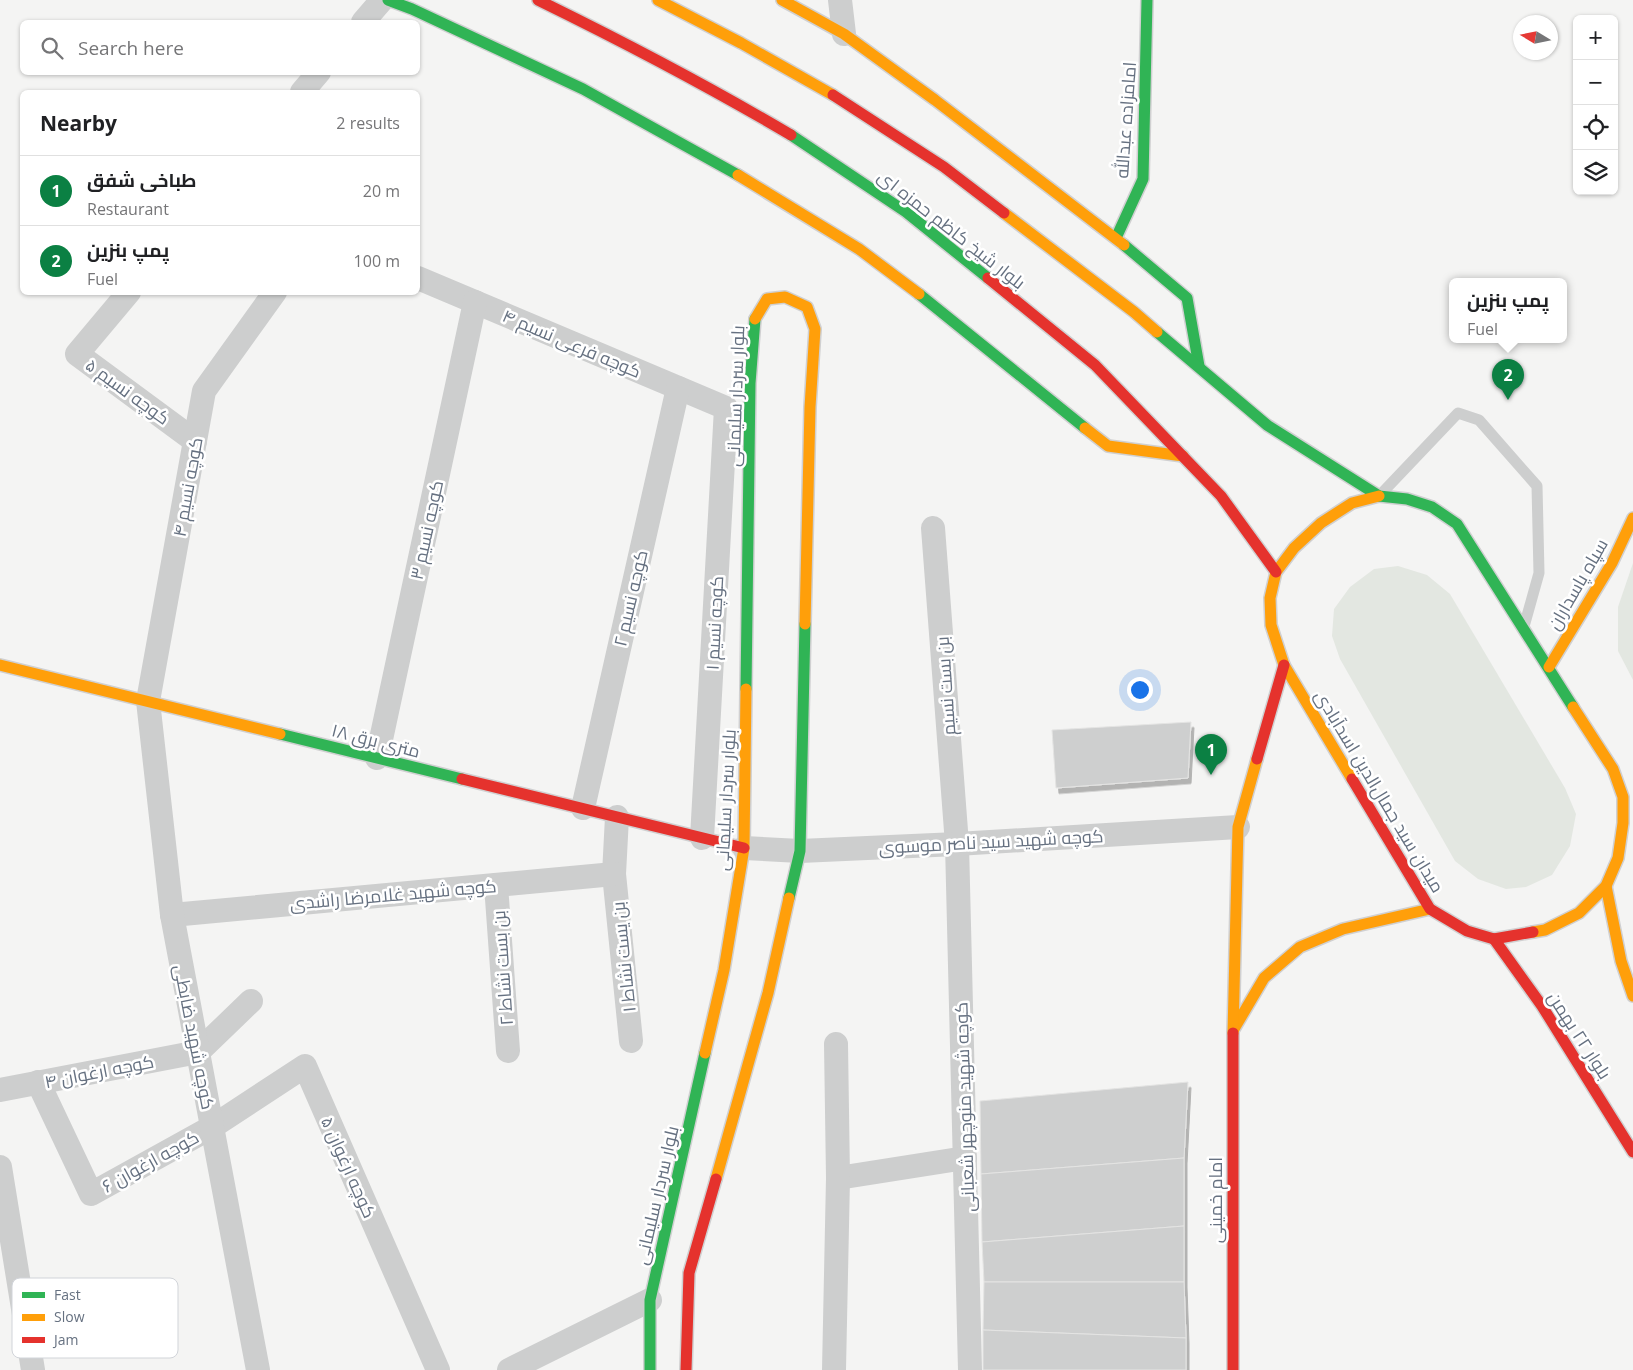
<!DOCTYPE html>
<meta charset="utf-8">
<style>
body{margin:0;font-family:"Open Sans",Cairo,sans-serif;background:#f6f6f6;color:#202124}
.controls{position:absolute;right:15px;top:15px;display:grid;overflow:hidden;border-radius:8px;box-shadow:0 1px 4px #0004}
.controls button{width:45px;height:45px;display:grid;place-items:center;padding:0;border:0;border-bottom:1px solid #e0e0e0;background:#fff;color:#202124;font:25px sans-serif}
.compass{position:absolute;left:1513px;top:15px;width:45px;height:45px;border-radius:50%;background:#fff;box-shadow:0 1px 4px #0004;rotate:280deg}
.you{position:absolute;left:1139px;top:689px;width:18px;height:18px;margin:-12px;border:4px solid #fff;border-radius:50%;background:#1a73e8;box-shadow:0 0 0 8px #1a73e833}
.badge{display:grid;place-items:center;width:32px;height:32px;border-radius:50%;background:#0b8043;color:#fff;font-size:16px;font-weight:700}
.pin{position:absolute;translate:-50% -41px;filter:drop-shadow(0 1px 2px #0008)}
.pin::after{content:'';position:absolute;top:26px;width:18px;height:15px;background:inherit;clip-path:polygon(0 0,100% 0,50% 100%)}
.popup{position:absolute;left:1449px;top:278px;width:118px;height:65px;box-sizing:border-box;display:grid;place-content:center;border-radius:8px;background:#fff;filter:drop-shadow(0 1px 4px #0005);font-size:16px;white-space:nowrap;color:#757577}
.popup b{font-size:19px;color:#202124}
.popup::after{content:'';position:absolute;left:50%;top:100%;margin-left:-10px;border:10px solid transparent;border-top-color:#fff}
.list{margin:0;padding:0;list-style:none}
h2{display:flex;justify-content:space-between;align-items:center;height:65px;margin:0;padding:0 20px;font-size:21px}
h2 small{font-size:16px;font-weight:400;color:#757577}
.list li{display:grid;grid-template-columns:32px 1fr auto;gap:15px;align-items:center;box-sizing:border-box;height:70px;padding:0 20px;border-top:1px solid #e0e0e0}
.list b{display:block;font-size:19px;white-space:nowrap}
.list p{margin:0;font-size:16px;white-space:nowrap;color:#757577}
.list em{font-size:16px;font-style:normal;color:#757577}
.icon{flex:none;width:28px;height:28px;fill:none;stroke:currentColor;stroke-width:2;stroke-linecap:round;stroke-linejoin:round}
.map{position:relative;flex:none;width:1633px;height:1370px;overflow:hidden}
.search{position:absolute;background:#fff;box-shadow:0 1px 4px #0004;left:20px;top:20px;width:400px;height:55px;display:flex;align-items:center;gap:12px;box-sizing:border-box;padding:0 18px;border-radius:8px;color:#757577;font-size:19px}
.panel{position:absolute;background:#fff;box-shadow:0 1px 4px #0004;left:20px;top:90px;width:400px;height:205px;border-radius:8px}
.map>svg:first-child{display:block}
.green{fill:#e3e7e1}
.building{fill:#cecfcf;stroke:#e4e4e3;filter:url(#shadow)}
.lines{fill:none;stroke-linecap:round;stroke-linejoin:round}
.fast-casing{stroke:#d0d0d1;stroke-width:14}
.slow-casing{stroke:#d0d0d1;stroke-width:14}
.jam-casing{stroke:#d0d0d1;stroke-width:14}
.lane{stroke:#cdcece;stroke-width:11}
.street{stroke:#cdcece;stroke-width:24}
.fast{stroke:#30b455;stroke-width:11}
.slow{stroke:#ff9f0a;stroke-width:11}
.jam{stroke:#e5322d;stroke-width:11}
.labels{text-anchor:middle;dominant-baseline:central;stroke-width:5;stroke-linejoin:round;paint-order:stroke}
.street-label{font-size:18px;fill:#667181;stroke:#fff}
.key{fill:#fff;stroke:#d1d4d9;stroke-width:1}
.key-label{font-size:14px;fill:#667181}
</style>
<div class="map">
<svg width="1633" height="1370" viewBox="0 0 1633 1370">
<defs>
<filter id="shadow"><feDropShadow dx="3" dy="5.5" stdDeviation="0" flood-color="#0004"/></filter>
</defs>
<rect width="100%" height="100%" fill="#f4f4f3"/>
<g class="green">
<polygon points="1633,563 1633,680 1618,651 1618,607"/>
<polygon points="1398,566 1427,575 1450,594 1565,788 1576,814 1570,846 1552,875 1526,887 1506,889 1478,879 1455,861 1340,659 1332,636 1334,609 1350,587 1374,569"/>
</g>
<g class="building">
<polygon points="1191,722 1188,778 1056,788 1052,730"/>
<polygon points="1188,1082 1184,1158 981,1174 980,1101"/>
<polygon points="1184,1158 1184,1226 982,1242 981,1174"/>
<polygon points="1184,1226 1184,1282 984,1282 982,1242"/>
<polygon points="984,1282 1184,1282 1186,1338 983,1330"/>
<polygon points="983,1330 1186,1338 1186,1370 983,1370"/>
</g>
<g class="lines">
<g class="fast-casing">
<g id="fast">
<polyline points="388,0 412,9 583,89 738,175"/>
<polyline points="791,135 906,212 988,278"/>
<polyline points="1116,238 1143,179 1147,0"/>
<polyline points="1124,245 1187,298 1199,366"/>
<polyline points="919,294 1085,428"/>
<polyline points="1157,332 1267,425 1379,496"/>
<polyline points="1379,496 1407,499 1432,507 1457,524 1573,707"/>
<polyline points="746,689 750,383 755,319"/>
<polyline points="280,734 462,779"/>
<polyline points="789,898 800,851 805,624"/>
<polyline points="650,1370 650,1300 705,1053"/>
</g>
</g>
<g class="slow-casing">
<g id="slow">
<polyline points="658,0 741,43 833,95"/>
<polyline points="782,0 844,34 935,100 1124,245"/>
<polyline points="738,175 859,249 919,294"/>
<polyline points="1004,213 1134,312 1157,332"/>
<polyline points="755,319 767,299 785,297 807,307 815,329 810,407 805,624"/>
<polyline points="1085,428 1108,446 1183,456"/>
<polyline points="0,665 280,734"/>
<polyline points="1549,667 1612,563 1633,518"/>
<polyline points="1352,779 1284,665 1271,625 1270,598 1276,572 1294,548 1321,523 1352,503 1379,496"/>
<polyline points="1606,886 1621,961 1633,996"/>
<polyline points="1533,932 1545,930 1579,913 1606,886 1618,858 1623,823 1623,797 1613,769 1573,707"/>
<polyline points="1234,1029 1264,978 1300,947 1343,929 1430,909"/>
<polyline points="1233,1033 1238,827 1257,759"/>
<polyline points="705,1053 724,970 744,848 746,689"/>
<polyline points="716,1179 768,993 789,898"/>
</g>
</g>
<g class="jam-casing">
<g id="jam">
<path d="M538,0C624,42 708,86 791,135"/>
<polyline points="833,95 944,167 1004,213"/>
<polyline points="988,278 1095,365 1221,496 1276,572"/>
<polyline points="1257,759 1284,665"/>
<polyline points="462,779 744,848"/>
<polyline points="1352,779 1430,909 1467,931 1494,939 1533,932"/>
<polyline points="1494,939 1542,1006 1633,1152"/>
<polyline points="1233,1033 1233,1370"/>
<polyline points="686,1370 689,1273 716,1179"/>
</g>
</g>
<polyline class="lane" points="1381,494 1458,413 1479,420 1537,486 1539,573 1525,623"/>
<g class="street">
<polyline points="840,0 844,34"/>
<polyline points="363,22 382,0"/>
<polyline points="302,92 319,72"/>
<polyline points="418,278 726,408 702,838"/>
<polyline points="129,292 77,354 195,441"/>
<polyline points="933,528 957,844 970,1370"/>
<polyline points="377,758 475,302"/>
<polyline points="583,808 678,388"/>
<polyline points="617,817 614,874 631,1041"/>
<polyline points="744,848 800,851 957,844 1238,827"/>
<polyline points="496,885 508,1051"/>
<polyline points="172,915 614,874"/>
<polyline points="38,1082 91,1194 212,1127 305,1066 438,1370"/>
<polyline points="0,1090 198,1052 251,1001"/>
<polyline points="0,1167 33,1370"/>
<polyline points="838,1178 965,1158"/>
<polyline points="258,1370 172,915 148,701 204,391 275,292"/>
<polyline points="509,1370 650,1300"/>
<polyline points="834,1370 838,1178 836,1044"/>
</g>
<use href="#fast" class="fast"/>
<use href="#slow" class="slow"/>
<use href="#jam" class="jam"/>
</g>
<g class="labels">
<g class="street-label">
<text transform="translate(1125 120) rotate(-86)">امامزاده عبدالله</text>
<text transform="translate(952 229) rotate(38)">بلوار شیخ کاظم حمزه ای</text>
<text transform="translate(572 343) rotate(23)">کوچه فرعی نسیم ۴</text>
<text transform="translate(128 391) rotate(36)">کوچه نسیم ۵</text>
<text transform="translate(735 396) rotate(-88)">بلوار سردار سلیمانی</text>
<text transform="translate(187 487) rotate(-80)">کوچه نسیم ۴</text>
<text transform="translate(426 530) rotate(-78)">کوچه نسیم ۳</text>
<text transform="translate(1577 584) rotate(-60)">سپاه پاسداران</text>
<text transform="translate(630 598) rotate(-77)">کوچه نسیم ۲</text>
<text transform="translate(714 623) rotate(-87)">کوچه نسیم ۱</text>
<text transform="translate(945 686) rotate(-94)">بن بست نسیم</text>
<text transform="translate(376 740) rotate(14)">۱۸ متری برق</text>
<text transform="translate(1380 791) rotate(59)">میدان سید جمال‌الدین اسدآبادی</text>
<text transform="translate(725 800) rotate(-87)">بلوار سردار سلیمانی</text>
<text transform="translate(991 841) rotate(-3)">کوچه شهید سید ناصر موسوی</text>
<text transform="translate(393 894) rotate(-5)">کوچه شهید غلامرضا راشدی</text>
<text transform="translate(623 957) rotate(-96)">بن یست نشاط ۱</text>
<text transform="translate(502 968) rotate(-94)">بن بست نشاط ۲</text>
<text transform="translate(1580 1035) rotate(57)">بلوار ۲۲ بهمن</text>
<text transform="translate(195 1037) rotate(79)">کوچه شهید ضابطی</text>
<text transform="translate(99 1071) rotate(-11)">کوچه ارغوان ۴</text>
<text transform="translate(964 1107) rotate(-92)">کوچه شهید منوچهر شعبانی</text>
<text transform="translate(150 1161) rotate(-29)">کوچه ارغوان ۶</text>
<text transform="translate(349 1167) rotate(66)">کوچه ارغوان ۵</text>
<text transform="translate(656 1195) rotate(-77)">بلوار سردار سلیمانی</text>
<text transform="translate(1215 1200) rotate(-90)">امام خمینی</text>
</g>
</g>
<rect x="12" y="1278" width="166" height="80" rx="8" class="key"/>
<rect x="22" y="1292" width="23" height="6" fill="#30b455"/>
<rect x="22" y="1314" width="23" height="7" fill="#ff9f0a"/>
<rect x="22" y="1337" width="23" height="6" fill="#e5322d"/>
<g class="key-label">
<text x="54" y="1300">Fast</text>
<text x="54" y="1322">Slow</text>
<text x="54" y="1345">Jam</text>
</g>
</svg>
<div class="controls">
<button>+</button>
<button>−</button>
<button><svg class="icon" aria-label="locate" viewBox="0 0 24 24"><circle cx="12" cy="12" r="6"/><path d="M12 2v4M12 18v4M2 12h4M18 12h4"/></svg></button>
<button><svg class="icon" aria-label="layers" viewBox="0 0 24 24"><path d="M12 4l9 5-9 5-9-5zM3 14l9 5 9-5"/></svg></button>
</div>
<svg class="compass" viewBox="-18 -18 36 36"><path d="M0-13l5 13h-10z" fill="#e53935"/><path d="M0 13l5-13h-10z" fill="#757577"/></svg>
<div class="you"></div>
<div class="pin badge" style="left:1211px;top:775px">1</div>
<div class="pin badge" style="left:1508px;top:400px">2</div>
<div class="popup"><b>پمپ بنزین</b>Fuel</div>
<div class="search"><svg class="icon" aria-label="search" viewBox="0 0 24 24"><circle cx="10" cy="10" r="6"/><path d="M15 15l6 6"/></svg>Search here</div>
<section class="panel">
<h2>Nearby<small>2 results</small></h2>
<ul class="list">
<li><span class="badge">1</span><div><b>طباخی شفق</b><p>Restaurant</p></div><em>20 m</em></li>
<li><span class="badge">2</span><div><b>پمپ بنزین</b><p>Fuel</p></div><em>100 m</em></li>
</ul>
</section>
</div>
